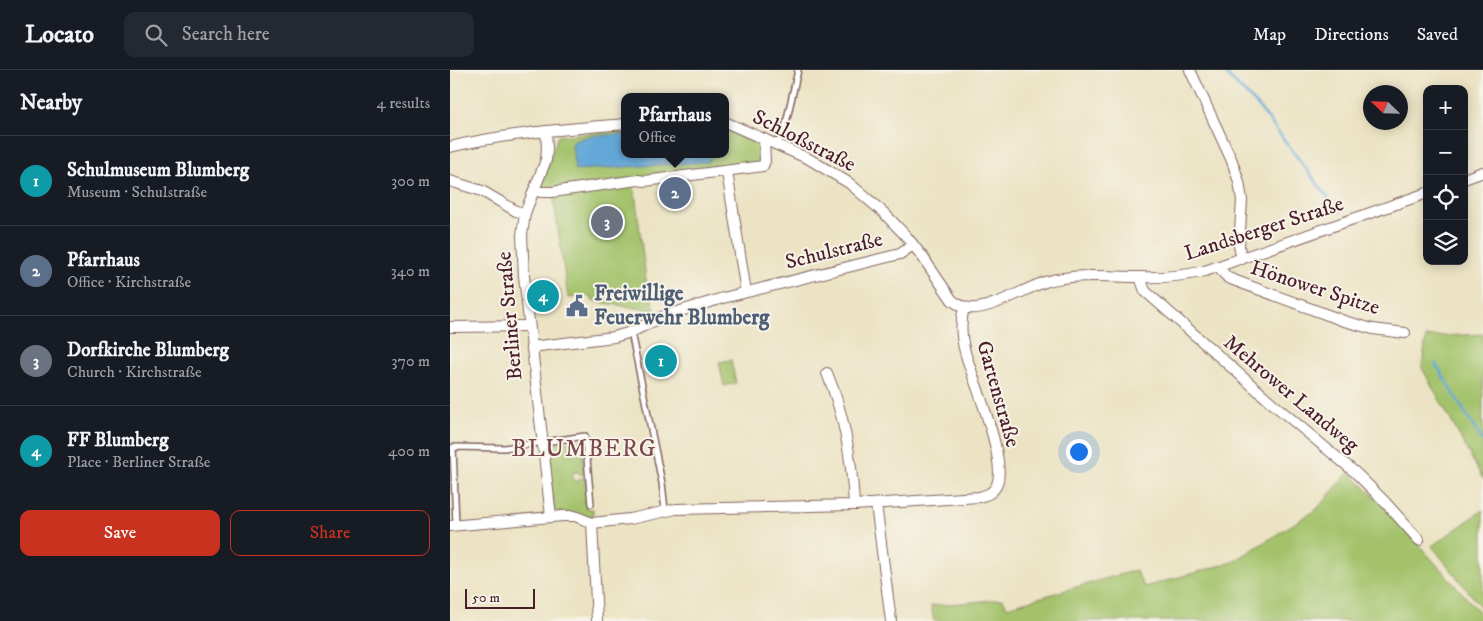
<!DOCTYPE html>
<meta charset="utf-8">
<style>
body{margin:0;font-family:"IM FELL DW Pica",serif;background:#242831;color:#f1f3f6}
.controls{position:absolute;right:15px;top:15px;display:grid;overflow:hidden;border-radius:10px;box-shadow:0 2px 12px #0003}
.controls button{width:45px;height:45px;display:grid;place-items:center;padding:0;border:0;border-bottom:1px solid #363941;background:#171b24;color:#f1f3f6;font:25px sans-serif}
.compass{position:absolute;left:913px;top:15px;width:45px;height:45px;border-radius:50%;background:#171b24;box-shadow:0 2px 12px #0003;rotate:293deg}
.scale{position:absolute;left:15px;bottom:12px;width:70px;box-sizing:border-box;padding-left:5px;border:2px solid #4a1f2b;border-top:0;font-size:14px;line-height:18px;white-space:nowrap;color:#4a1f2b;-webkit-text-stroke:4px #f7f3e8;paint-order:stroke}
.you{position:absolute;left:628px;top:381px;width:18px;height:18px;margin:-12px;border:4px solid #fff;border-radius:50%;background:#1a73e8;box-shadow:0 0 0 8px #1a73e833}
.badge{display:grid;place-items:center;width:32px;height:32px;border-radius:50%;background:#c8321e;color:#fff;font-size:16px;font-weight:700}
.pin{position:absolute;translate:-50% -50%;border:2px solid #fff;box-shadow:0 1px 5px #0006}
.popup{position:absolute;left:171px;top:23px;width:108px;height:65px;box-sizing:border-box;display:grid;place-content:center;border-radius:10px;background:#171b24;filter:drop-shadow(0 1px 4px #0005);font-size:16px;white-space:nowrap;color:#9ea1a6}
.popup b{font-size:19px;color:#f1f3f6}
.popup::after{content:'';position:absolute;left:50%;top:100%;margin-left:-10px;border:10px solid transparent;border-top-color:#171b24}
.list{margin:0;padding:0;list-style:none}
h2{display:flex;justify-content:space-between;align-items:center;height:65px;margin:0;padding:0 20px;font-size:21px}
h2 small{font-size:16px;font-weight:400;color:#9ea1a6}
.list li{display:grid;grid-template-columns:32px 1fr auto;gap:15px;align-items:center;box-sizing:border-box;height:90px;padding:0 20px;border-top:1px solid #363941}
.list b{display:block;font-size:19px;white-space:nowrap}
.list p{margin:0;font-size:16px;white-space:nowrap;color:#9ea1a6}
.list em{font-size:16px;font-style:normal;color:#9ea1a6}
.actions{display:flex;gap:10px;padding:15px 20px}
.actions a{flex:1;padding:11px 0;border:1px solid #c8321e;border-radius:10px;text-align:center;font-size:18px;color:#c8321e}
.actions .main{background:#c8321e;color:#fff}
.icon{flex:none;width:28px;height:28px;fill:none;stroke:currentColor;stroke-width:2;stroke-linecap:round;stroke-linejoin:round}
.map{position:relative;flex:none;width:1033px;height:551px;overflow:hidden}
header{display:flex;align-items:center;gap:30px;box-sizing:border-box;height:70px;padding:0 25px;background:#171b24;border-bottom:1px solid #363941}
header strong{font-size:24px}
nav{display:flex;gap:28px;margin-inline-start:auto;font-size:18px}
.search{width:350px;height:45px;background:#242831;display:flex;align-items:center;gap:12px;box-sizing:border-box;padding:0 18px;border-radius:10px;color:#9ea1a6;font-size:19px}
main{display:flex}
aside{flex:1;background:#171b24}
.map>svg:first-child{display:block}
.green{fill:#a3c26a;stroke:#76704a}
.water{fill:#63a7d8;stroke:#566382}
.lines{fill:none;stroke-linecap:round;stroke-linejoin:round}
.stream{stroke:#63a7d8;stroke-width:2.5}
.lane-casing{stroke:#826460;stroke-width:8}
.street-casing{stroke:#826460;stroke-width:12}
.lane{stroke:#fff;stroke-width:5}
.street{stroke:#fff;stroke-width:10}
.labels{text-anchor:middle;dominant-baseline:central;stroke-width:4;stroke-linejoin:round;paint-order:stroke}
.street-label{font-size:21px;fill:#4a1f2b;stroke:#f7f3e8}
.service-label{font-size:21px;font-weight:bold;fill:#4e5e75;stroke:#f7f3e8;text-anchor:start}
.quarter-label{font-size:24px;letter-spacing:1px;fill:#7c494e;stroke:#f7f3e8}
</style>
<header>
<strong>Locato</strong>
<div class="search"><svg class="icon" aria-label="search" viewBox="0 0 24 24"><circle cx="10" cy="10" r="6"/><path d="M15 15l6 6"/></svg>Search here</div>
<nav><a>Map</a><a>Directions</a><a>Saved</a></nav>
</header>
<main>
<aside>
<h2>Nearby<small>4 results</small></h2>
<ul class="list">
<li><span class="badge" style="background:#0f9aa8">1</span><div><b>Schulmuseum Blumberg</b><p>Museum · Schulstraße</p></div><em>300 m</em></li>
<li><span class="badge" style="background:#5c6f8a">2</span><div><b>Pfarrhaus</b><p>Office · Kirchstraße</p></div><em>340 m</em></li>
<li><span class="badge" style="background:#6b7280">3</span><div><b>Dorfkirche Blumberg</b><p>Church · Kirchstraße</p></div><em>370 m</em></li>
<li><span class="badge" style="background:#0f9aa8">4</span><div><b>FF Blumberg</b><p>Place · Berliner Straße</p></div><em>400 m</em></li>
</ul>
<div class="actions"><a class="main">Save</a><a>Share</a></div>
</aside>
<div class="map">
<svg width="1033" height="551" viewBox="0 0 1033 551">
<rect width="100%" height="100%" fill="#f7f3e8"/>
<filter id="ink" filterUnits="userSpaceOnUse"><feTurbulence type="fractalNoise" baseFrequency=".02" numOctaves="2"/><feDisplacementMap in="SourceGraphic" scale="10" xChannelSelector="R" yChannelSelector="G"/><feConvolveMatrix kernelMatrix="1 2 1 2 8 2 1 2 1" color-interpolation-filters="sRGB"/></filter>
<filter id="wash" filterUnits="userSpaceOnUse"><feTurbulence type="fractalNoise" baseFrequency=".0096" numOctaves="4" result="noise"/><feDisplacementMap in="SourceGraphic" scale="20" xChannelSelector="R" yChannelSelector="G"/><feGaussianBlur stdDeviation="1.12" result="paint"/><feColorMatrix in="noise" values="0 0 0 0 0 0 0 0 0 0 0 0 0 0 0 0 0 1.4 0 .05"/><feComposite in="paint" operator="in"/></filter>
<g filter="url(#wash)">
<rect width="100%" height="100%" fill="#ebe3c3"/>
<g class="green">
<polygon points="275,59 312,75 313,90 293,97 289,93 263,96 259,100 90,120 108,66 175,60 175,84 275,84"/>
<polygon points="184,114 197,218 199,219 205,241 142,231 142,226 118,228 103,125"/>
<polygon points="1033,264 1033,409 972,298 976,267"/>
<polygon points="281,290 286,313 274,316 269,292"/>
<polygon points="130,370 132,371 134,404 132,405 127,402 124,402 122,408 126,412 131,408 135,409 137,439 143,439 143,448 108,442 104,439 97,378 100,374"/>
<polygon points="899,402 930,432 1033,546 1033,551 484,551 481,536 553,529 557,537 686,500 694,517 783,492 867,439"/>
<polygon points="1033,440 1033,540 982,476"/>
</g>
<polygon class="water" points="175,64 175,84 261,84 261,88 257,92 125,100 122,75 126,70 140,66"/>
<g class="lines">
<g class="stream">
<polyline points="772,0 809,37 889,142"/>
<polyline points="985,293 1033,372"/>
</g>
</g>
</g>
<g filter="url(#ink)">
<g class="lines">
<g class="lane-casing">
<g id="lane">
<polyline points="327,75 334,62 348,0"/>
<polyline points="181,262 212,413 215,440"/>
<polyline points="6,455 3,377 54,378 135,366 141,434"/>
</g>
</g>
<g class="street-casing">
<g id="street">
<polyline points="740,0 782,91 789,112 792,130 789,176 792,189"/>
<path d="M275,52L359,89L399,113L434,143L457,167L472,186L502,230C507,234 512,237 519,238C539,241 577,217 598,211C629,203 659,207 690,207C712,208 733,206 755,201L977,123"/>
<polyline points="96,61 97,78 96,90 75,143 72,165 74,206 101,447"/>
<path d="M0,77C57,63 117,59 175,54"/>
<polyline points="277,102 296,222"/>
<polyline points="1014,109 1033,102"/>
<polyline points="0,111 32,121 66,141 75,143"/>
<polyline points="84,120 91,122 102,122 188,110 195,111 313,96 315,91 314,69"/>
<polyline points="768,197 778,208 894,251 923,259 955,263"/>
<polyline points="690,207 695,221 822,333 907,404 935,432 969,470"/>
<polyline points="0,257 79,256"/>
<polyline points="81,277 164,267 181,262 214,246 273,228 450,184 463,175"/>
<path d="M377,303C394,344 402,391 404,435"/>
<polyline points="426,434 441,551"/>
<polyline points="142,453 147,551"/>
<path d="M0,456L113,446H125L142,453L180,449L226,439L404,435L529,427C536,425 541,424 545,418C561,396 522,308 515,282C511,267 510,252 514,237"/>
</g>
</g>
<use href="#lane" class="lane"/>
<use href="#street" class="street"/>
</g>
</g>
<defs>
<g id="civic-bare" transform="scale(1.725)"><path d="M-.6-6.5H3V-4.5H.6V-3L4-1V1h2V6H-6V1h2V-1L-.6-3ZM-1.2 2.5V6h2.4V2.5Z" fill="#5c6f8a" stroke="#f7f3e8" stroke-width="2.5" paint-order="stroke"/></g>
</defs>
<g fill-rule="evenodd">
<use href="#civic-bare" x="127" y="236"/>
</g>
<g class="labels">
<g class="street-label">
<text transform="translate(354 71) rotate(27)">Schloßstraße</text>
<text transform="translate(814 159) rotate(-18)">Landsberger Straße</text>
<text transform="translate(384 181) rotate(-14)">Schulstraße</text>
<text transform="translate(865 218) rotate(18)">Hönower Spitze</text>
<text transform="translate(60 246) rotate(-95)">Berliner Straße</text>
<text transform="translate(548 324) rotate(74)">Gartenstraße</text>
<text transform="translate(841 324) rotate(40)">Mehrower Landweg</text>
</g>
<g class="service-label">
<text x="144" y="224">Freiwillige<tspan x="144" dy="24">Feuerwehr Blumberg</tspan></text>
</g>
<g class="quarter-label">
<text x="134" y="379">BLUMBERG</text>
</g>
</g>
</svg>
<div class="controls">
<button>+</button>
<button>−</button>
<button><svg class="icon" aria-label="locate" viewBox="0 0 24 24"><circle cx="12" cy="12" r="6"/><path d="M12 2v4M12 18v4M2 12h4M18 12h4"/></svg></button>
<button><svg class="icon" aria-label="layers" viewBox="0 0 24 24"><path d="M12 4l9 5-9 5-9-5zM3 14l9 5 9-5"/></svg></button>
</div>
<svg class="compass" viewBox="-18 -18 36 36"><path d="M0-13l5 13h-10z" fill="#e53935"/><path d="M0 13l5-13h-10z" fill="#9ea1a6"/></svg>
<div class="scale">50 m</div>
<div class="you"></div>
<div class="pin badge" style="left:211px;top:291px;background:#0f9aa8">1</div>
<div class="pin badge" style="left:225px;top:123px;background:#5c6f8a">2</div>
<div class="popup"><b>Pfarrhaus</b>Office</div>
<div class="pin badge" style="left:157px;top:152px;background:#6b7280">3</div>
<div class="pin badge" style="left:93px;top:226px;background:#0f9aa8">4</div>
</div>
</main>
